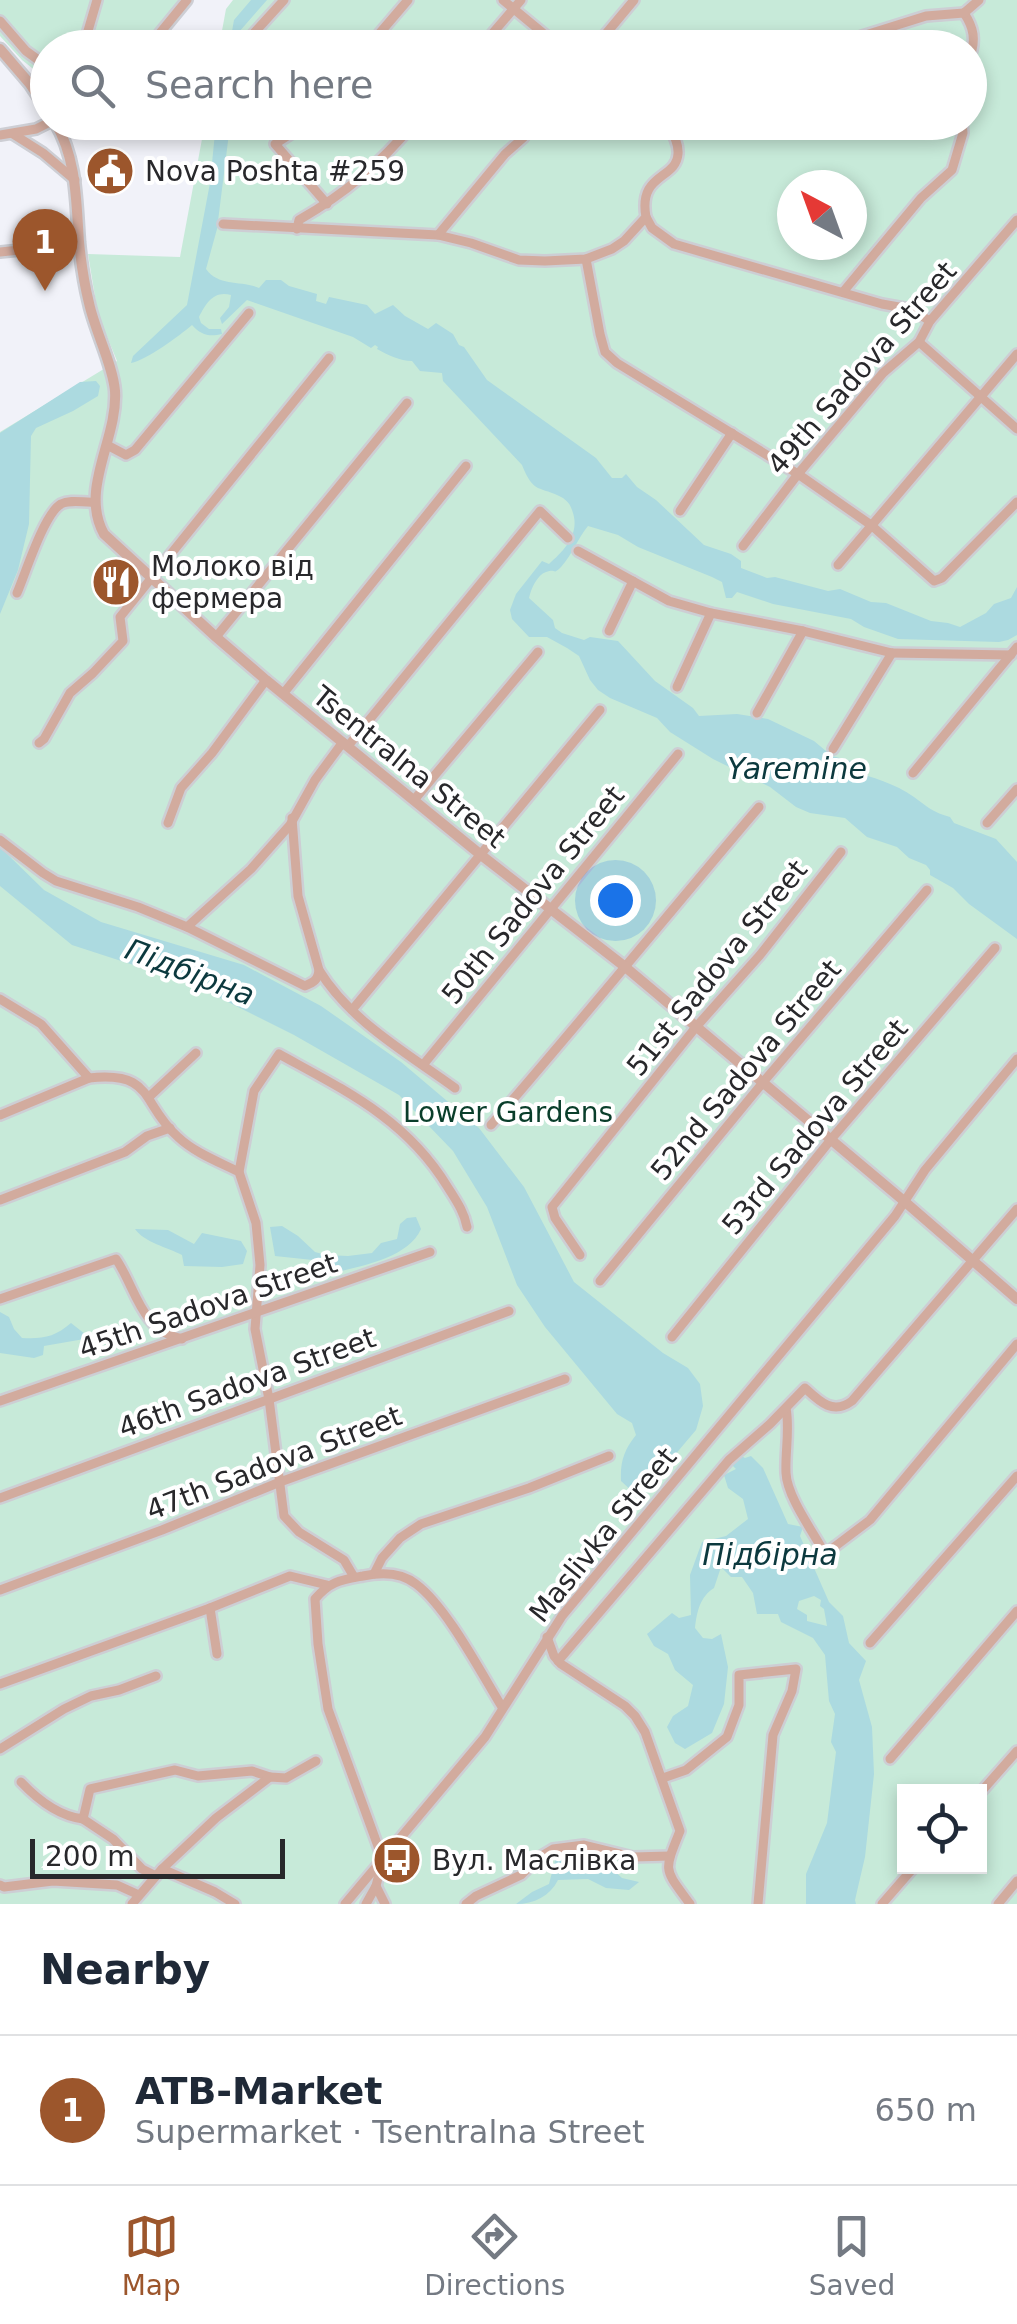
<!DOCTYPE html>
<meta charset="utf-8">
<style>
body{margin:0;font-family:"DejaVu Sans",sans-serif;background:#f6f6f7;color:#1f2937}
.controls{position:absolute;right:30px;bottom:30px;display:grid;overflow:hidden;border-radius:0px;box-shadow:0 5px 15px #0003}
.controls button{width:90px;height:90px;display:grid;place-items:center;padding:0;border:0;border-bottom:2px solid #e0e1e3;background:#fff;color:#1f2937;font:50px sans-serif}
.compass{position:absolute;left:777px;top:170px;width:90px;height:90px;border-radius:50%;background:#fff;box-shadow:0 5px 15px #0003;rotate:319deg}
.scale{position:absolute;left:30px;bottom:25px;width:255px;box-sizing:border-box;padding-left:10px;border:5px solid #28282b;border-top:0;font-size:28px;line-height:35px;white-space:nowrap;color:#28282b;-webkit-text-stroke:8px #fff;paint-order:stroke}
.you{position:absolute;left:615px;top:900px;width:35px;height:35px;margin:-25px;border:8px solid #fff;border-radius:50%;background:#1a73e8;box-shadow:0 0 0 15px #1a73e833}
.badge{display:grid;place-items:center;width:65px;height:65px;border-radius:50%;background:#9c562c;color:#fff;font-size:32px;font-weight:700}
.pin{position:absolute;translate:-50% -82px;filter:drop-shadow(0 2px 5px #0008)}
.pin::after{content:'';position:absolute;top:52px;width:35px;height:30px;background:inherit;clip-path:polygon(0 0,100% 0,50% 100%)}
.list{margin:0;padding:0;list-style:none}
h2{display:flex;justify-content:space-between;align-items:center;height:130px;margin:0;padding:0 40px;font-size:42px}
h2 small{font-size:32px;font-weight:400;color:#747a83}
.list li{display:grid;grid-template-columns:65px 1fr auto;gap:30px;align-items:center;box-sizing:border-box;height:150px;padding:0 40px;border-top:2px solid #e0e1e3}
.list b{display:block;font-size:38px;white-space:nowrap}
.list p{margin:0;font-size:32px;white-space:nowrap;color:#747a83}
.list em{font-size:32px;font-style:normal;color:#747a83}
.icon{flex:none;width:55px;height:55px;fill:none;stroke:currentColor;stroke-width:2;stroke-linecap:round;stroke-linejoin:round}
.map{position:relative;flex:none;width:1017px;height:1904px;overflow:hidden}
.search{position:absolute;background:#fff;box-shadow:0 5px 15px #0003;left:30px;right:30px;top:30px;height:110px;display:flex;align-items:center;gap:25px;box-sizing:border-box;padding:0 35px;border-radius:55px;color:#747a83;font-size:38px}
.sheet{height:280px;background:#fff}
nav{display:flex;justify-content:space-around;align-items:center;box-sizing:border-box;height:140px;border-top:2px solid #e0e1e3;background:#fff;font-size:28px;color:#747a83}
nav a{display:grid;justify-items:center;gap:5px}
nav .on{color:#9c562c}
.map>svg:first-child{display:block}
.green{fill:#c7ead9;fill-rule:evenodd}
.water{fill:#acdae0;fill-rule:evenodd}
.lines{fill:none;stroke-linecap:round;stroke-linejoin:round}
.minor-casing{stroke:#cdced4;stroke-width:14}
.tertiary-casing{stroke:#cdced4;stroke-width:15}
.minor{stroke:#d2ab9e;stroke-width:9}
.tertiary{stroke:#d2ab9e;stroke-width:10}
.labels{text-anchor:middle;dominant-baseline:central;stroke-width:8;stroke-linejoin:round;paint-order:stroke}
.poi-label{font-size:28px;fill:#28282b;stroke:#fff;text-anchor:start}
.street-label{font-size:28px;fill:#28282b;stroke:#fff}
.park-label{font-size:28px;fill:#0a3e2b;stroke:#fff}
.water-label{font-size:30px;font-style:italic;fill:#0c393e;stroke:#fff}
</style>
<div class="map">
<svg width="1017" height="1904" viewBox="0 0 1017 1904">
<rect width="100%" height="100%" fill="#f1f2f9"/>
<g class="green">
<polygon points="0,0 192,0 161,39 151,47 48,48 47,80 22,60 0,36"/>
<path d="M233,0H1017V1904H0V432L117,361L98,315L88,254L180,257L205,123L970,122V48L219,47L226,9ZM792,185H852V245H792ZM904,1792H980V1866H904Z"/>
</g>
<g class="water">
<polygon points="251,0 267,0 239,32 242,47 229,48 234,20"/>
<path d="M216,123H229V133L217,229L206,269C219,287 240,280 259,288L266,280H281L289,286L317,294L316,301L326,304L329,297L367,305L375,314L393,305L405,316L428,329L436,323L453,334L459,345L464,347L487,380L596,458L612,478H622L626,474L637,487L656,500L704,545L731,554L741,561V568L767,578L775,577L828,591L840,589L871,602L886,603L931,621L948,623L960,627L986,613L994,604L1011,598L1017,587V635L1008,640L999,642L898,639L864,627L851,619L773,604L737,592L732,598H726L722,582L712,577L638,547L618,535L588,526C578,538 572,555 561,567C552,576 557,568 546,572C537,575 531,589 529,598L553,620L555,628L562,633L584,640L590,637L618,641L655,681L693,708L699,716L737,714L768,719L814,741L832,756L851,761V770C872,778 895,783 914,797C926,806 934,813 950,817L954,823L996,839L1017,862V939L969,904L953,888L930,875V870L926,865L909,858L897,847L867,837L845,818L810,813L796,807L770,787L713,759L670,732L657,718L610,698L598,690L590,680L579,656L567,648L547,637H529L512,619L510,610L516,594L542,561L549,564C565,550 581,533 572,510C570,504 568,502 563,498C539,485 534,495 522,465L443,381L442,373L420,371L412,361C400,361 388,355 377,349L378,347L375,345L371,348L353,337L247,300L222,324L220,318L229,307L231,295C214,290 206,303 199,317L201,323L209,329H221L222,334C209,337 201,335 192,325C179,336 147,360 131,363L133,356L187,305L210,183Z"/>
<polygon points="96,381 100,386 98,396 73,411 36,428 31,436 29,524 18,570 0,614 0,433 80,382"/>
<path d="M0,847L44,890L101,922L244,965L321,1006L401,1062L479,1128L524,1187L574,1282L663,1353L688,1368L700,1384L703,1406L696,1430L646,1489L634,1493L621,1481C620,1462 624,1450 636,1435L632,1423L617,1414L545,1327L517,1285L487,1207L453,1151L399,1095L294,1035L192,984L72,945L0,886Z"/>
<path d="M416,1217L421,1229C407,1260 357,1266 327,1275L313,1260L275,1256L270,1227L282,1226L298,1236L315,1252L326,1255L348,1256L372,1253L381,1243L397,1239L400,1224L407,1218Z"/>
<path d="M135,1229L168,1230L194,1244L202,1233L241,1241L247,1251L243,1264L222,1267L184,1266L182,1255C167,1247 145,1243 135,1229Z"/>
<path d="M0,1312L9,1317L14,1329L22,1338C43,1339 55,1337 71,1323L90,1338L44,1346L43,1355L34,1358L0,1353Z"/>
<path d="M738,1454L745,1458L751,1456L763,1468L788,1524L803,1527L800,1536L829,1602L843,1616L849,1643L866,1661L859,1680L872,1727L874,1774L865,1857L855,1900L856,1904H806V1874L827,1823L836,1752L831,1742L835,1714L829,1701L825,1655L813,1638L781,1622L778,1614H757L753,1593L742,1577H731L721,1567L714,1588C700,1597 697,1611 695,1628L703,1638L712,1639L721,1634L728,1667L724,1704L712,1733L685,1749L675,1743L667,1727L673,1716L688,1706L693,1685L675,1670L668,1654L654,1646L647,1634L672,1613L679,1618L691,1615L690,1575L702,1542L726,1536L748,1519L743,1499L728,1488L724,1475L736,1469L730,1463ZM814,1596L821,1600L820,1606L824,1609L827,1626L807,1621V1615L797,1609L799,1601Z"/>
<path d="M564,1853L572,1858L589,1855L609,1866L622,1878L639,1882L629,1890L606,1888L588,1879L558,1880C550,1896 534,1904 516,1904L532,1892L549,1884L556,1857Z"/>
</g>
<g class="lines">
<g class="minor-casing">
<g id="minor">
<polyline points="503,0 561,48"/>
<path d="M964,13C974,28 976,40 970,57"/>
<polyline points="964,13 979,0"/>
<polyline points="0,21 26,51 48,67"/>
<polyline points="244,44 284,0"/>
<polyline points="83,48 97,0"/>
<polyline points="145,48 155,39 187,0"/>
<polyline points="367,48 408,0"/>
<polyline points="480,48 521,0"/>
<polyline points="594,48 634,0"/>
<polyline points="824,48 926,16 964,13"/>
<polyline points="302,122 292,133 275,144 327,204"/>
<polyline points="13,134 43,153 75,180"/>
<polyline points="0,135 36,129 50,122"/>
<polyline points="646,217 652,228 674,244 882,304 910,309 930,321"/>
<path d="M223,224L438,235L471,243L519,260L545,261L586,259L612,249L624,241L646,217C638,173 676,180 678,154C679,143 672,132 667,122"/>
<path d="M297,229L299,220C346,193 380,164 415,122"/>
<polyline points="438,235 505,154 523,138 535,122"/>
<polyline points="0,252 79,244"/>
<polyline points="586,259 600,334 605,352 617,363 798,474 871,525 934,581 942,578 1017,502"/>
<polyline points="843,292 921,198 952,170 963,133 962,122"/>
<polyline points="919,342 1017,429"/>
<polyline points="107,445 126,455 135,450 249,313"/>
<polyline points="680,511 732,433"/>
<polyline points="743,546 798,474 883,373 919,342 930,321 1017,220"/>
<polyline points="578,551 669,601 711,613 803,631 892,653 1011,655"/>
<polyline points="838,565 1017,354"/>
<path d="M17,593C26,572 44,514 61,504C71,499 84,503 95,502"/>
<polyline points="609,631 633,581"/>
<polyline points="216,637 407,403"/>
<polyline points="677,687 711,613"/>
<polyline points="283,694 466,466"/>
<polyline points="757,713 803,631"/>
<polyline points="39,743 44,739 70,693 93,673 123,641 120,617 329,358"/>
<polyline points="348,746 540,511 568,538"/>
<polyline points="833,749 892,653"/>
<polyline points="913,773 1017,647"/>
<polyline points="414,800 538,652"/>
<path d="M292,818L298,896L319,970C350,1021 407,1053 455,1088"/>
<polyline points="168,823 181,788 212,753 266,680"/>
<polyline points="987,823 1017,789"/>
<path d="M0,840L43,873L56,881L138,907L187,927L305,986C314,982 318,980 319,970"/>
<polyline points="187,927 251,869 290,825 315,780 343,742"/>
<path d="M0,999L41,1024L89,1078C155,1071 140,1103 178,1137C195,1153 219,1162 239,1172L256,1223L260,1265L255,1329L269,1399L284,1516L299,1532L344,1560L354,1577"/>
<polyline points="352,1010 600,710"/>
<polyline points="423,1065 678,754"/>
<polyline points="149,1097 196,1053"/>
<polyline points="0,1115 89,1078"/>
<path d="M491,1125C582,1020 669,913 759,807"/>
<path d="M239,1172L254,1091L279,1054C346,1091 406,1119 447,1186C455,1199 464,1211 467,1227"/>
<polyline points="0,1200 125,1152 147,1136 170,1128"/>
<polyline points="580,1255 555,1218 552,1207 696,1027 760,955 841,852"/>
<polyline points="600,1281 765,1080 927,890"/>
<path d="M0,1299L116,1259C136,1288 140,1330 182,1339"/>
<polyline points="672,1337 833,1137 995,948"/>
<polyline points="0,1401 430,1252"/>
<path d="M786,1408C790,1430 785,1451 786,1473C787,1497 814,1533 825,1554L870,1520L1017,1344"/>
<polyline points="0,1498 509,1311"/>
<polyline points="374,1574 382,1558 400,1538 421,1524 529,1488 609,1456"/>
<polyline points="0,1590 162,1530 280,1482 565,1379"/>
<polyline points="210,1608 217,1654"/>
<path d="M547,1637L554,1656L561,1664L625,1706L635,1716L645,1732L680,1831C663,1873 664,1868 690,1904"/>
<polyline points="870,1643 1017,1476"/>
<path d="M558,1661L729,1460L770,1424L805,1388C820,1402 833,1415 852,1401L1017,1209"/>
<polyline points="0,1684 210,1608 290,1576 327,1585"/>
<polyline points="0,1749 64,1709 91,1696 119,1690 156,1676"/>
<polyline points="890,1759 1017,1611"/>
<polyline points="663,1778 686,1770 727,1737 739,1705 739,1675 796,1669 792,1691 773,1735 758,1904"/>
<path d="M21,1782C38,1800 58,1816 83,1819L90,1789L175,1770L198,1776L252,1771L270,1777"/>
<polyline points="980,1793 1017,1751"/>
<polyline points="83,1819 113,1839 142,1869 156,1876"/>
<path d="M383,1860L328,1709L318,1644L315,1599C330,1581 341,1580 363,1576C382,1572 401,1572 416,1584C447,1607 481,1673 502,1707"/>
<polyline points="162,1869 215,1892 235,1904"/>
<polyline points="0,1885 4,1887 53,1881 117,1885 139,1895"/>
<polyline points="376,1886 385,1904"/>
<polyline points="132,1904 162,1869 216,1818 270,1777 286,1778 316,1761"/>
<polyline points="345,1904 485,1737 562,1616 895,1216 925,1170 1017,1059"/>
<polyline points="366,1904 376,1886 382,1862"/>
<polyline points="466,1904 476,1896 521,1875 538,1858 553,1849 584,1845 633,1857 670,1856"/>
<polyline points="882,1904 915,1866"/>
<polyline points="998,1904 1017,1881"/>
</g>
</g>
<g class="tertiary-casing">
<g id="tertiary">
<polyline points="0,49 30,84 48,111"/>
<path d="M55,122C77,159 76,201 79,242C81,262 84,283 89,303C95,331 113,365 115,391C118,439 79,489 104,534L216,637L266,680L481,855L624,966L904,1201L1017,1299"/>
</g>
</g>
<use href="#minor" class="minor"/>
<use href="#tertiary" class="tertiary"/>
</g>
<defs>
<g id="civic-disc" transform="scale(2.5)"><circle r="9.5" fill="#9c562c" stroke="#fff"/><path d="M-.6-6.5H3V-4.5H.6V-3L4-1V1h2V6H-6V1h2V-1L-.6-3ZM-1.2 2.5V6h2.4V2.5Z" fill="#fff"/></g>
<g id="restaurant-disc" transform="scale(2.5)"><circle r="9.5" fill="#9c562c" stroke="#fff"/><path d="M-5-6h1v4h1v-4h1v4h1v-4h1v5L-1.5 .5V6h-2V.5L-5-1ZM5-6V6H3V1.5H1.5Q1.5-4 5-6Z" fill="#fff"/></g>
<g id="bus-disc" transform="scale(2.5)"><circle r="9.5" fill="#9c562c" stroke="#fff"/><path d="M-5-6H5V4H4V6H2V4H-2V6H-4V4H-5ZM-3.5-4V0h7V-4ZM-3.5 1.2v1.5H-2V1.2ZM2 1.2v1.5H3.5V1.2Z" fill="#fff"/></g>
</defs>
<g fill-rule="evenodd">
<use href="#civic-disc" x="110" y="171"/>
<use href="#restaurant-disc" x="116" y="582"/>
<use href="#bus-disc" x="397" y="1860"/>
</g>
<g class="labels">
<g class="poi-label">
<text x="145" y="171">Nova Poshta #259</text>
<text x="151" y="566">Молоко від<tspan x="151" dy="32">фермера</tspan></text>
<text x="432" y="1860">Вул. Маслівка</text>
</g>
<g class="street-label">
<text transform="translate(862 368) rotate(-49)">49th Sadova Street</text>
<text transform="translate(409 767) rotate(39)">Tsentralna Street</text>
<text transform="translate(533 895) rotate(-51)">50th Sadova Street</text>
<text transform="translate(717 968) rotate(-51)">51st Sadova Street</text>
<text transform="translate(746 1070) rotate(-50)">52nd Sadova Street</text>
<text transform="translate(815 1127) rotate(-50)">53rd Sadova Street</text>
<text transform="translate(208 1306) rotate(-19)">45th Sadova Street</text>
<text transform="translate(247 1383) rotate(-20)">46th Sadova Street</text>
<text transform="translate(274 1463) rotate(-21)">47th Sadova Street</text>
<text transform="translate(603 1535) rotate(-51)">Maslivka Street</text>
</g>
<g class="park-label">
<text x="508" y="1112">Lower Gardens</text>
</g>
<g class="water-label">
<text x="797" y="768">Yaremine</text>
<text transform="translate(190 972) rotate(21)">Підбірна</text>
<text x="770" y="1554">Підбірна</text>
</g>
</g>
</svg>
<div class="controls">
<button><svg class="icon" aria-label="locate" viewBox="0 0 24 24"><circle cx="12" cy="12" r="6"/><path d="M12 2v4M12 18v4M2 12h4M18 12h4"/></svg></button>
</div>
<svg class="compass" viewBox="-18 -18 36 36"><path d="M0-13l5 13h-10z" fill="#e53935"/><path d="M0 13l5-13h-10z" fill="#747a83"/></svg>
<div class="scale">200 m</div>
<div class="you"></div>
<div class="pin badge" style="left:45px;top:291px">1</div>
<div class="search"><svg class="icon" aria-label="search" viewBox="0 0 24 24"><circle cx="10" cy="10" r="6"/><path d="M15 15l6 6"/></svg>Search here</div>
</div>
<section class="sheet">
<h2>Nearby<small></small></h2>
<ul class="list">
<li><span class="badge">1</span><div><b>ATB-Market</b><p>Supermarket · Tsentralna Street</p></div><em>650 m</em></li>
</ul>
</section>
<nav>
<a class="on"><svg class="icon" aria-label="map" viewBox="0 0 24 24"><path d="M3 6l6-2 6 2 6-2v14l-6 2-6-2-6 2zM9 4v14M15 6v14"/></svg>Map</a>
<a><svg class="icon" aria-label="directions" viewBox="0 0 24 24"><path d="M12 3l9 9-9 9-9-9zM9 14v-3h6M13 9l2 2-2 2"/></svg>Directions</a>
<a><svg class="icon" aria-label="saved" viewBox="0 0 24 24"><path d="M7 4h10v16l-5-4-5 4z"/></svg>Saved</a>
</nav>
